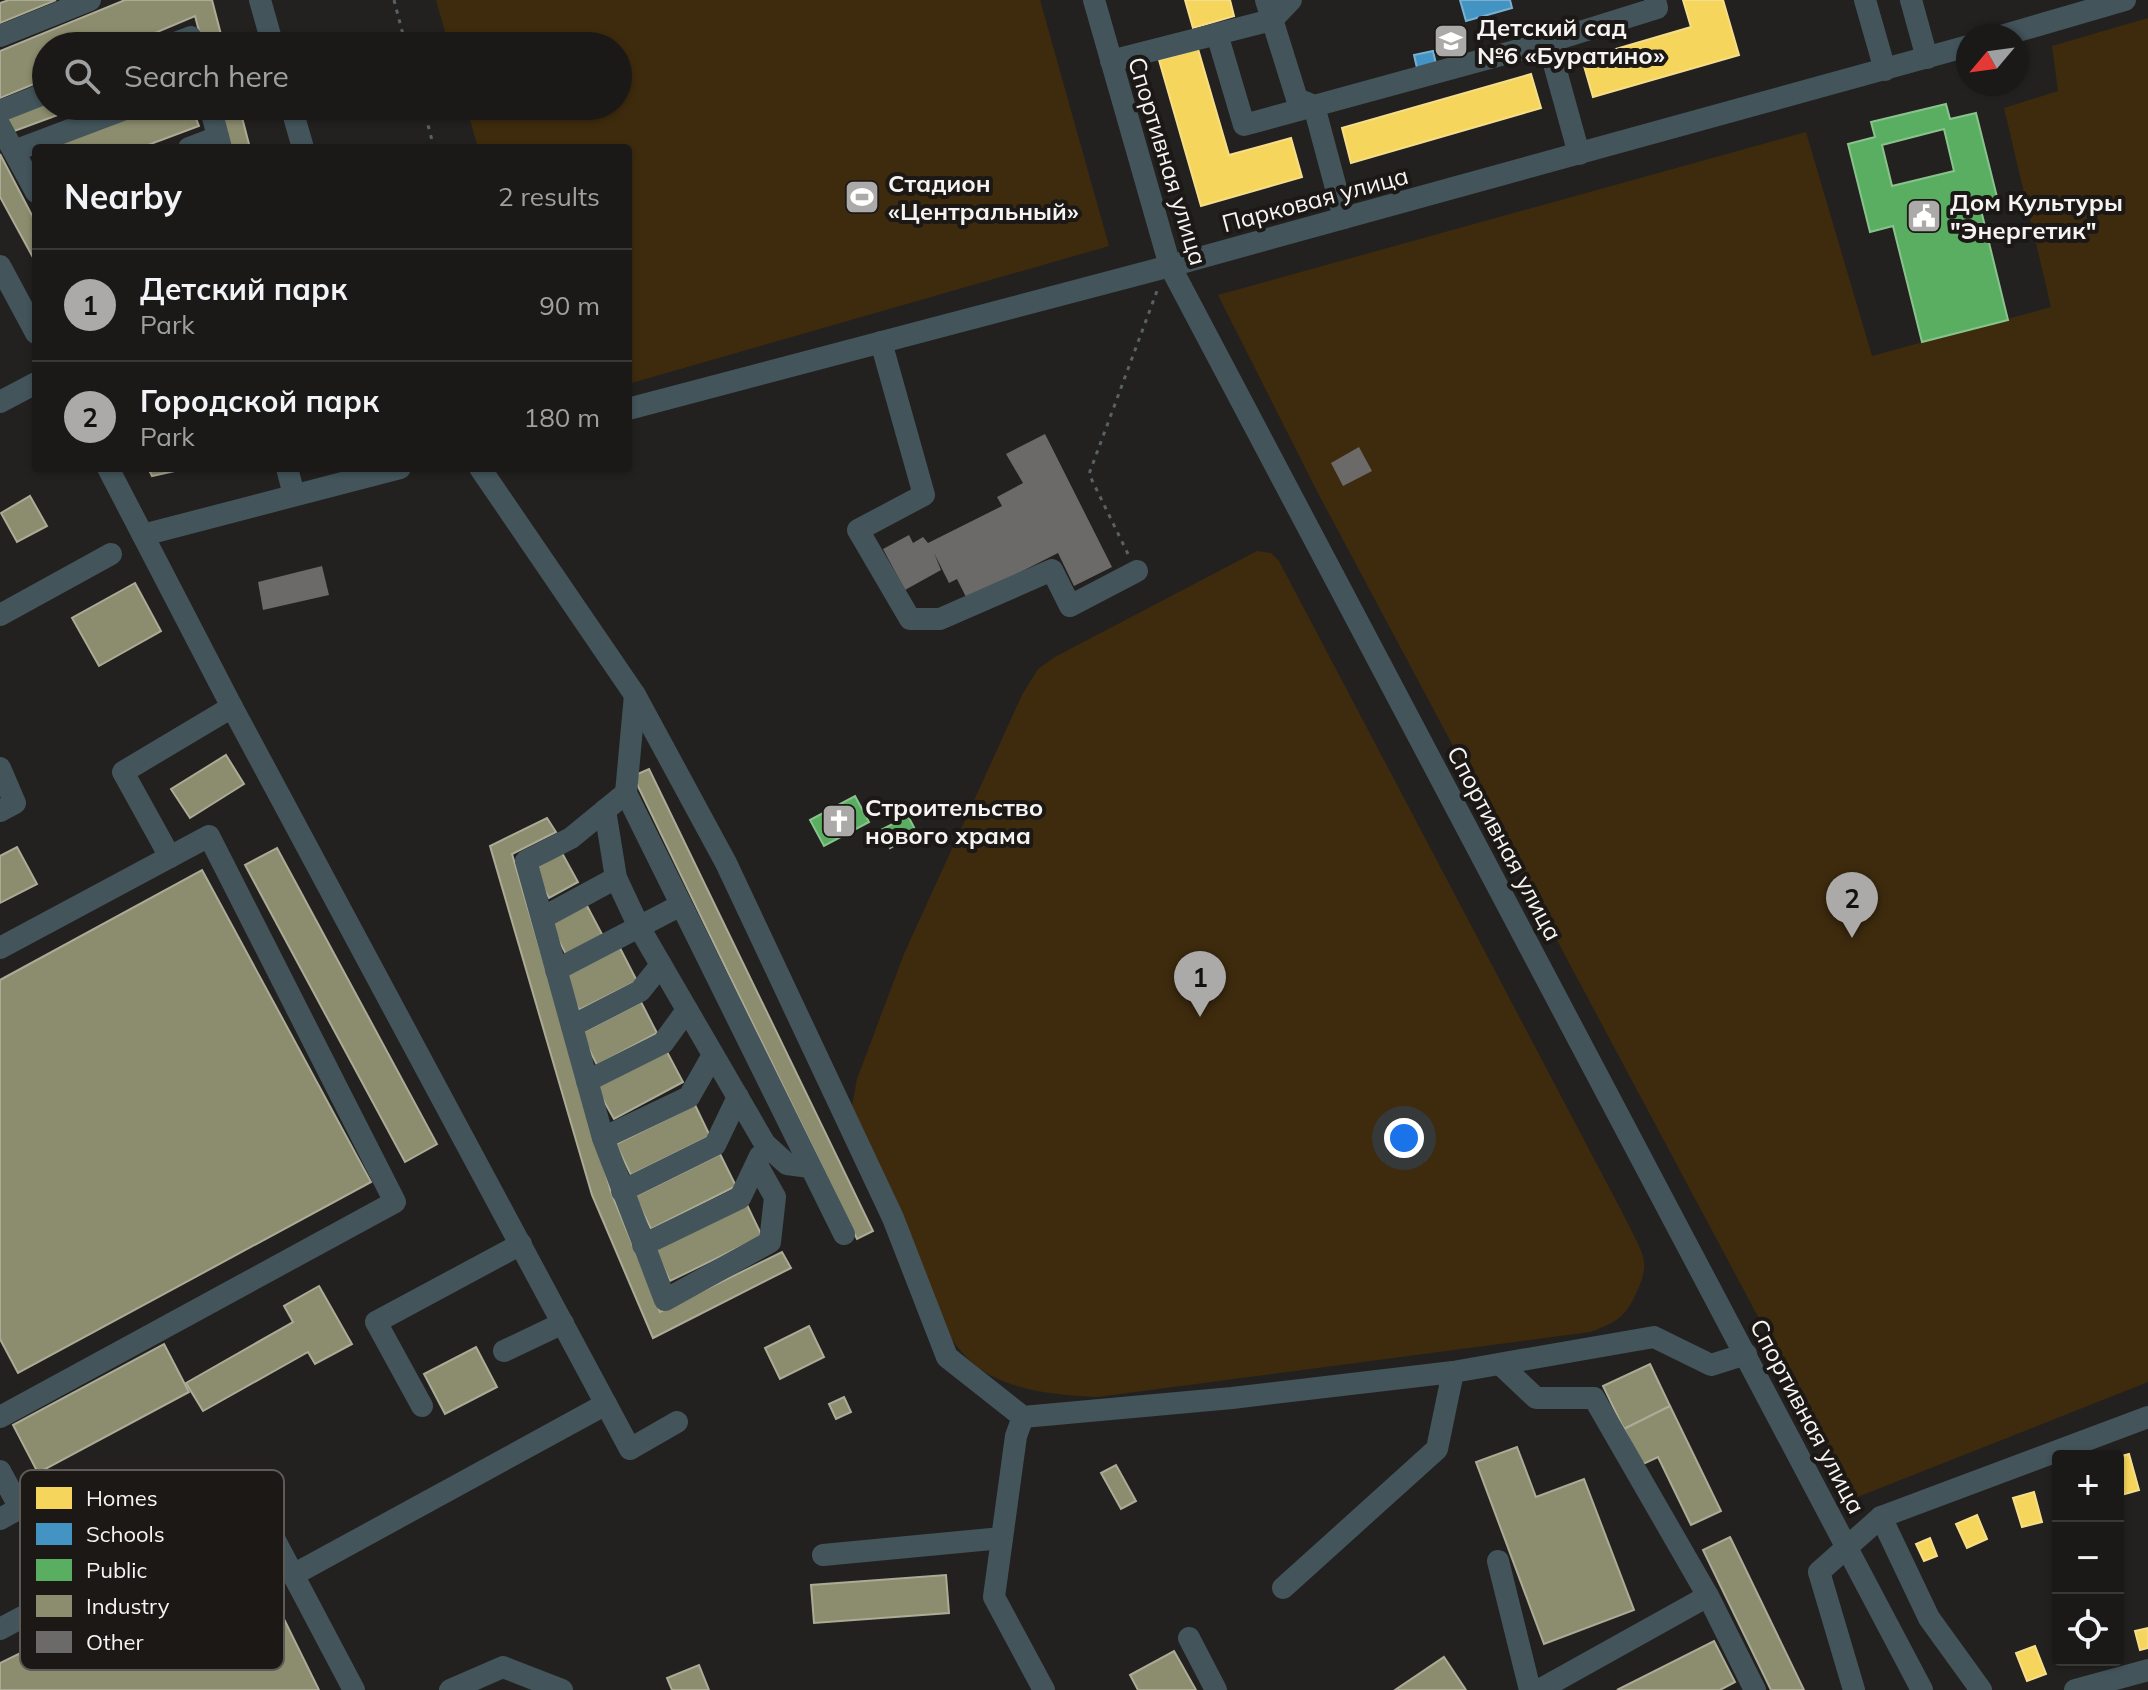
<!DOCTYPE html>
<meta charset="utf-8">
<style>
body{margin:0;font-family:Mulish,sans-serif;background:#232220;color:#f1f3f6}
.controls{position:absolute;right:24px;bottom:24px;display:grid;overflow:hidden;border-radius:8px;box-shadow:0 2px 6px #0004}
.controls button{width:72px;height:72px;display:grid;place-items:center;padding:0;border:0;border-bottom:2px solid #383836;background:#1a1917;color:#f1f3f6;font:40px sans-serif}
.compass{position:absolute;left:1956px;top:24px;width:72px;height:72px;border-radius:50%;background:#1a1917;box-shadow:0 2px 6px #0004;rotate:241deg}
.you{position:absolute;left:1404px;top:1138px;width:28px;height:28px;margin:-20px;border:6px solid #fff;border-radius:50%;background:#1a73e8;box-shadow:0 0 0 12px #1a73e833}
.badge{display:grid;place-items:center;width:52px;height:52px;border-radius:50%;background:#acaaa8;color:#111;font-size:26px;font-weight:700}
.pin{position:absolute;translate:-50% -66px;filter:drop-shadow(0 2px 4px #0008)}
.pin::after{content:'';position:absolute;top:42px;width:28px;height:24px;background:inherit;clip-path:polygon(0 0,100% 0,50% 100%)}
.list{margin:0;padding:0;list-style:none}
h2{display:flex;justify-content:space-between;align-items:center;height:104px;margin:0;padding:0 32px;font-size:34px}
h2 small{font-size:26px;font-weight:400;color:#9fa0a1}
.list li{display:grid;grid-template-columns:52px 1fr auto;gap:24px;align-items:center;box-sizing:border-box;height:112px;padding:0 32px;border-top:2px solid #383836}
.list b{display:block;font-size:30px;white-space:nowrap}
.list p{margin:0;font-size:26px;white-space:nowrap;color:#9fa0a1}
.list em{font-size:26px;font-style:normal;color:#9fa0a1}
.icon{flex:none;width:44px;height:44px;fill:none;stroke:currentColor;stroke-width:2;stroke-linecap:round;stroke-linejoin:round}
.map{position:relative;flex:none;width:2148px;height:1690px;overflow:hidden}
.search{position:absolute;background:#1a1917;box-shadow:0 2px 6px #0004;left:32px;top:32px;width:600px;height:88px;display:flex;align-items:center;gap:20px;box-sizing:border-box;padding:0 28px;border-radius:44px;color:#9fa0a1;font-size:30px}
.panel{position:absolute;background:#1a1917;box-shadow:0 2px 6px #0004;left:32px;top:144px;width:600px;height:328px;border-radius:8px}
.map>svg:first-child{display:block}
.green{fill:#3e2b0e}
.homes{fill:#f6d55c;stroke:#f6de89;stroke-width:2}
.schools{fill:#4393c3;stroke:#79b0d1;stroke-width:2}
.public{fill:#5aae61;stroke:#89c38c;stroke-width:2;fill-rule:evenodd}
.industry{fill:#8c8c6e;stroke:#acab96;stroke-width:2}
.building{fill:#6c6a69}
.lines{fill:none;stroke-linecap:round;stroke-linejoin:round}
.path{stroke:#586266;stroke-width:3;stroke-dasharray:4 6;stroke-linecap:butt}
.minor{stroke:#43555b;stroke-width:22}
.labels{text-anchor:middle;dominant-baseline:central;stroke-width:8;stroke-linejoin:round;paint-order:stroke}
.poi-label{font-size:24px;font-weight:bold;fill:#f6f4f2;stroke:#1b1815;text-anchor:start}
.street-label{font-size:24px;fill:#f6f4f2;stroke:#1b1815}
.key{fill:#1b1815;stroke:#5d5a57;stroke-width:2}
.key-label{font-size:22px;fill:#f6f4f2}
</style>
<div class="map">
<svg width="2148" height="1690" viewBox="0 0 2148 1690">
<rect width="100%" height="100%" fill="#23211f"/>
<g class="green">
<polygon points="436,0 1040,0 1109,246 628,384 628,148 478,148 466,106 618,106 618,46 449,46"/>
<polygon points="2148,18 2148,1382 1855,1498 1319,495 1218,295 1806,132 1872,356 2051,307 2004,108 2058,91 2052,46"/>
<path d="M1257,551L1271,553L1279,561L1621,1210C1628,1225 1638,1241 1643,1257C1646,1267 1643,1277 1639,1287C1627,1315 1619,1322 1590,1332L1097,1397C1060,1395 1017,1392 985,1372C939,1343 923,1277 904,1230C887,1189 870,1147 852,1106L857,1079L904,954L1022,695L1038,669L1055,657Z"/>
</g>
<g class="homes">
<polygon points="1185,0 1230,0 1234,16 1193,28"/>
<polygon points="1683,0 1723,0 1739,55 1593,97 1582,59 1691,27"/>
<polygon points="1198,49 1229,155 1291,138 1302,177 1201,206 1159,60"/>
<polygon points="1531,74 1541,108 1351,163 1342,128"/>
<polygon points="2129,1454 2139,1490 2118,1496 2118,1457"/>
<polygon points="2034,1492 2042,1522 2022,1527 2013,1498"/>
<polygon points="1977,1515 1987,1539 1967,1548 1956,1524"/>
<polygon points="1930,1538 1937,1556 1924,1561 1916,1544"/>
<polygon points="2148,1628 2148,1648 2140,1650 2135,1631"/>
<polygon points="2035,1646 2046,1674 2027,1681 2016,1653"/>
</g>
<g class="schools">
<polygon points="1460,0 1510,0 1512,8 1466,21"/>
<polygon points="1433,51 1436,64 1417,68 1414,55"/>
</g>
<g class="public">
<path d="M1946,104L1950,119L1976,113L1998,201L1980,206L2008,320L1922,342L1893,226L1870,232L1848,144L1875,137L1871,122ZM1944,129L1954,171L1892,186L1882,145Z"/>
<polygon points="855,796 869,822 824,846 810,820"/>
<polygon points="908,816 917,833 890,848 881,830"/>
</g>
<g class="industry">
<polygon points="9,0 56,0 0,23 0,3"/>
<polygon points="125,0 212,0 224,46 203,46 195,16 124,46 46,46 46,79 0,98 0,51"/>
<polygon points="46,103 46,106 82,106 9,133 4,119"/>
<polygon points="153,106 191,106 199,126 140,148 41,148"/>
<polygon points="218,106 239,106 250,148 230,148"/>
<polygon points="0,154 36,223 36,263 0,197"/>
<polygon points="148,468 188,468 152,476"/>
<polygon points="30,496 47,526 17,542 1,513"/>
<polygon points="135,583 161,631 99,666 72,618"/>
<polygon points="226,755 244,784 190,818 171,789"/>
<polygon points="649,769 873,1231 857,1239 633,776"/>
<polygon points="547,818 556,832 512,854 611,1192 660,1312 782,1252 791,1268 653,1338 592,1195 490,846"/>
<polygon points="17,847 37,884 0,903 0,856"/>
<polygon points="277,848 437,1144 405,1162 245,865"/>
<polygon points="562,853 578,882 549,898 533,869"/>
<polygon points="202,870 371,1182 18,1373 0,1339 0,980"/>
<polygon points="586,904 603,936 567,956 550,924"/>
<polygon points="620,948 637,981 579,1010 562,978"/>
<polygon points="641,1002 657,1033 597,1065 581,1033"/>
<polygon points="666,1050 683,1082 614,1119 596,1087"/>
<polygon points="695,1105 710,1136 631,1175 616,1144"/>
<polygon points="720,1154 736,1186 651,1229 635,1196"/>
<polygon points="747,1205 762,1236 670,1281 655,1250"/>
<polygon points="319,1286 352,1344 315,1364 308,1352 203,1411 186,1383 293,1322 284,1306"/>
<polygon points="809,1326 824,1357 780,1379 765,1348"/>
<polygon points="164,1344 189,1392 38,1473 13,1425"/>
<polygon points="476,1347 497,1387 445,1414 424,1374"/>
<polygon points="1650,1364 1670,1406 1624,1429 1603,1386"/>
<polygon points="844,1397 851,1412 836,1419 829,1404"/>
<polygon points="1670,1406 1721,1511 1691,1525 1658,1457 1641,1465 1624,1429"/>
<polygon points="1517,1447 1536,1497 1584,1479 1634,1610 1544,1644 1476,1462"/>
<polygon points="1116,1465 1136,1501 1121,1509 1101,1473"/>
<polygon points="1730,1537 1804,1690 1771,1690 1703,1550"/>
<polygon points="246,1542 319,1690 0,1690 0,1663"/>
<polygon points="946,1575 949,1613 814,1623 811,1585"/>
<polygon points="1714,1641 1735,1682 1720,1690 1617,1690"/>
<polygon points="1174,1651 1196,1690 1138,1690 1130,1675"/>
<polygon points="1444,1657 1466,1690 1395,1690"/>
<polygon points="699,1665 709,1690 672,1690 667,1678"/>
</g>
<g class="building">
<polygon points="1045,434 1112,567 1074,586 1058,553 967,599 957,579 949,583 934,553 941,570 905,590 883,549 909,535 913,543 923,537 928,543 1002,506 997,497 1023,483 1006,454"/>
<polygon points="1359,447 1372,471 1343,486 1331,463"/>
<polygon points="322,566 329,595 263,610 258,582"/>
</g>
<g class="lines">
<g class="path">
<polyline points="394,0 406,46"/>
<polyline points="423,106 434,148"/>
<polyline points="1128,554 1089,474 1157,291"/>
</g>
<g class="minor">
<polyline points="260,0 273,46"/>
<polyline points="1094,0 1170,266 1922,1690"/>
<polyline points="1865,0 1885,70"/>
<polyline points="1911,0 1927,58"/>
<polyline points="1217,34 1244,125 1314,106 1297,99 1266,0"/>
<polyline points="0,36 90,0"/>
<polyline points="2001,36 2125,0"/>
<polyline points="1548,42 1579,154"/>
<polyline points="167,46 191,37 194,46"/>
<polyline points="1111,61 1272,20 1291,0"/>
<polyline points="210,106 221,148"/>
<polyline points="291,106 303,148"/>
<polyline points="0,111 46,93"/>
<polyline points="0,126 36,192"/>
<polyline points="189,148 218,137"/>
<polyline points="14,151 133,106"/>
<polyline points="1344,218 1314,106 1548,42 1657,8 1655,0"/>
<polyline points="0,266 36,333"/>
<polyline points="881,342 924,495 858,530 910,619 940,619 1052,570 1070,606 1137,571"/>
<polyline points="0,402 36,383"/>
<polyline points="628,409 1170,266 1968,46"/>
<polyline points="108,468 232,707 630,1449 677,1422"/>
<polyline points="287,468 294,495"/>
<polyline points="480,468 635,695 726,863 893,1218 947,1357 1023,1417 1232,1398 1453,1372 1654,1337 1711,1365 1746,1354"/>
<polyline points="143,535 400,468"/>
<polyline points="0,615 111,554"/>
<polyline points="635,695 626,793 844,1234"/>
<polyline points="0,768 15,803 0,811"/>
<polyline points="626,793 571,838 526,861 603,1138 665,1300 770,1242 775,1197 757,1165"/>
<polyline points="605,810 616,878 639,927 765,1144 787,1164 810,1167"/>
<polyline points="170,857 123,772 232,707"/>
<polyline points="542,918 616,878"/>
<polyline points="0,948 209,836 395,1202 0,1417"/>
<polyline points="556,970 681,905"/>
<polyline points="572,1026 640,991 661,965"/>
<polyline points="587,1081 663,1043 687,1010"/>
<polyline points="603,1138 689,1097 713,1055"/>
<polyline points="622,1191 715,1145 738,1097"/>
<polyline points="643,1245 740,1198 760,1156"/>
<polyline points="504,1351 563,1323"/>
<polyline points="1500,1364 1536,1398 1594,1398 1708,1596 1755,1690"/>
<polyline points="422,1406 376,1322 521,1244"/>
<polyline points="1023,1417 1016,1436 994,1597 1044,1690"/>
<polyline points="0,1471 20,1508 0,1519"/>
<polyline points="1881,1517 1929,1618 1981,1690"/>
<polyline points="823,1555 1002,1538"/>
<polyline points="1498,1561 1530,1690"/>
<polyline points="293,1575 606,1404"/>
<polyline points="1283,1588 1437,1449 1453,1372"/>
<polyline points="0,1629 251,1495 354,1690"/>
<polyline points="1189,1638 1216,1690"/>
<polyline points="450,1690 503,1667 562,1690"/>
<polyline points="1539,1690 1708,1596"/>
<polyline points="1854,1690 1819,1572 1881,1517 2148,1417"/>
<polyline points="2075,1690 2148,1670"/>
</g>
</g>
<defs>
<g id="school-square" transform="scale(1.8)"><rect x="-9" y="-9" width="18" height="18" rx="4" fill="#acaaa8" stroke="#1b1815"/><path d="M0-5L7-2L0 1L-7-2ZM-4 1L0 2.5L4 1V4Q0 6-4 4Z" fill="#fff"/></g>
<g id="stadium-square" transform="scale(1.8)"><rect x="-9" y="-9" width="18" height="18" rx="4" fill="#acaaa8" stroke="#1b1815"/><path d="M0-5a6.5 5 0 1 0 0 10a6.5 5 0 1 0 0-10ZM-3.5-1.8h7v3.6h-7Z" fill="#fff"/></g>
<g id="civic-square" transform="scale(1.8)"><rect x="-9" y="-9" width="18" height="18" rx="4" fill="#acaaa8" stroke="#1b1815"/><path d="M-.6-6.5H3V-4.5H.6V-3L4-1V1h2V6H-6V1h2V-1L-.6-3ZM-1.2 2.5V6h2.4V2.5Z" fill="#fff"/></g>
<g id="church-square" transform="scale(1.8)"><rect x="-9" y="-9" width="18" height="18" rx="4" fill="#acaaa8" stroke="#1b1815"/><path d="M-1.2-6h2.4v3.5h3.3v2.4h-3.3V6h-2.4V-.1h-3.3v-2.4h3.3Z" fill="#fff"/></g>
</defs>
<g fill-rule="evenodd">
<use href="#school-square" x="1451" y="41"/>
<use href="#stadium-square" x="862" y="197"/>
<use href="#civic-square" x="1924" y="216"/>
<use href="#church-square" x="839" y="821"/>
</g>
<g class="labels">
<g class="poi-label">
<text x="1477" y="27">Детский сад<tspan x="1477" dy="28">№6 «Буратино»</tspan></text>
<text x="888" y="183">Стадион<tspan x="888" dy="28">«Центральный»</tspan></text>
<text x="1950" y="202">Дом Культуры<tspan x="1950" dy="28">"Энергетик"</tspan></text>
<text x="865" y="807">Строительство<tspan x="865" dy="28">нового храма</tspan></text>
</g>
<g class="street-label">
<text transform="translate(1168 161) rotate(73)">Спортивная улица</text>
<text transform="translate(1315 199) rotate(-15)">Парковая улица</text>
<text transform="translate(1505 843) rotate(62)">Спортивная улица</text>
<text transform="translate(1808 1416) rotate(62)">Спортивная улица</text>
</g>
</g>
<rect x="20" y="1470" width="264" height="200" rx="12" class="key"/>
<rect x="36" y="1487" width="36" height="22" fill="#f6d55c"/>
<rect x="36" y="1523" width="36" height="22" fill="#4393c3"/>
<rect x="36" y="1559" width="36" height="22" fill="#5aae61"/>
<rect x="36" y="1595" width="36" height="22" fill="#8c8c6e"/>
<rect x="36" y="1631" width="36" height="22" fill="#6c6a69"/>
<g class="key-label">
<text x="86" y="1506">Homes</text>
<text x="86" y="1542">Schools</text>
<text x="86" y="1578">Public</text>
<text x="86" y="1614">Industry</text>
<text x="86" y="1650">Other</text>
</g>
</svg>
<div class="controls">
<button>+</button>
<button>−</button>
<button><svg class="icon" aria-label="locate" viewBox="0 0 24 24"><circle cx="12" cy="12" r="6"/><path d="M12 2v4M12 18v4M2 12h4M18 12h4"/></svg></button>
</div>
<svg class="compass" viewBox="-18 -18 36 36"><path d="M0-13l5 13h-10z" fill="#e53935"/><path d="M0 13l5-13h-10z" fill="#9fa0a1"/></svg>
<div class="you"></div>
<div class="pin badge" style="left:1200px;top:1017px">1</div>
<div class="pin badge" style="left:1852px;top:938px">2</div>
<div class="search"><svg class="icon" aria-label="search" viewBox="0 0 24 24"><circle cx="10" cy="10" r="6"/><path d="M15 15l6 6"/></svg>Search here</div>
<section class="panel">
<h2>Nearby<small>2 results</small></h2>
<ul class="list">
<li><span class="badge">1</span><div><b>Детский парк</b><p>Park</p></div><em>90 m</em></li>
<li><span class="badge">2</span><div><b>Городской парк</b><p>Park</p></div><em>180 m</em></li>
</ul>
</section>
</div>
